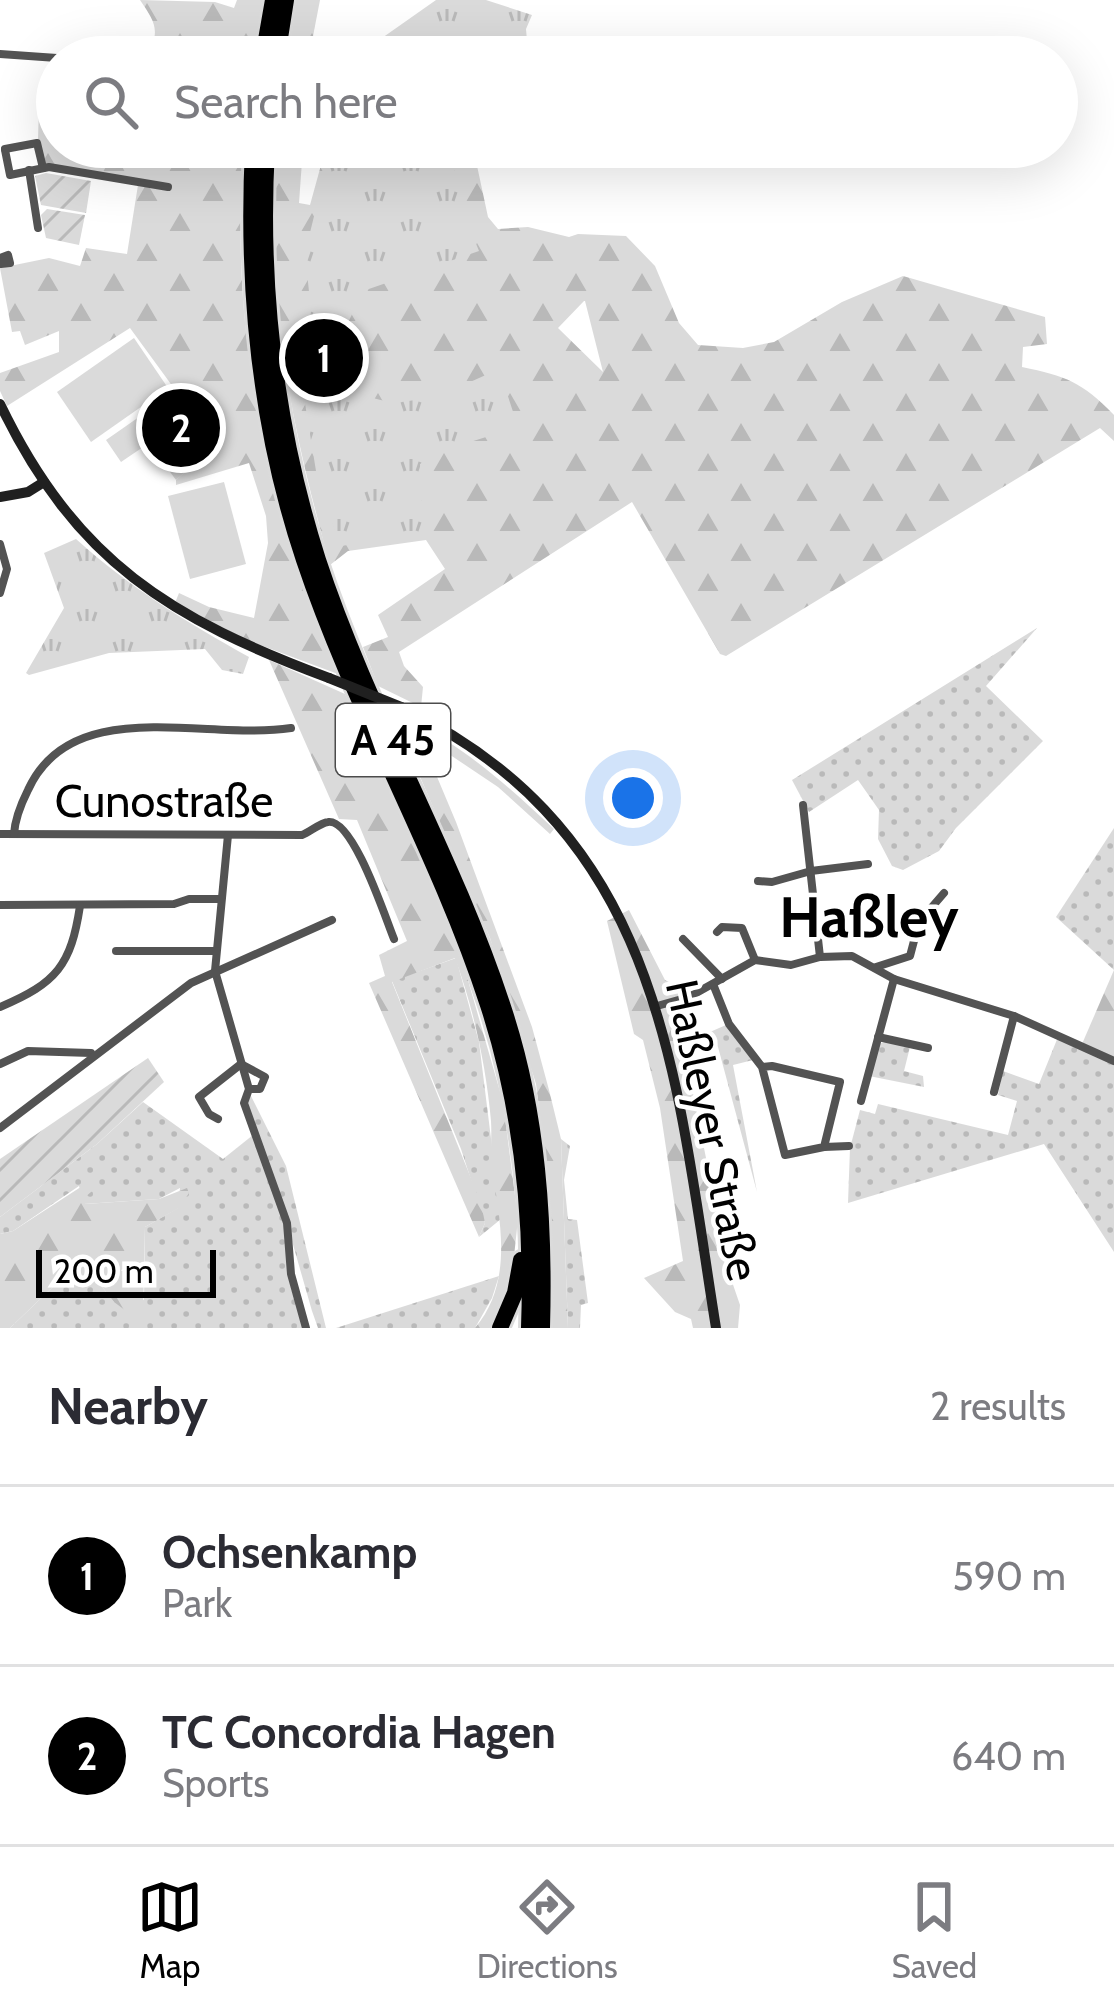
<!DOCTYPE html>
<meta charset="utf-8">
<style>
body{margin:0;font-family:Cabin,sans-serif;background:#f7f7f7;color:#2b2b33}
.scale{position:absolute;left:36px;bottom:30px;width:180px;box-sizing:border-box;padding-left:12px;border:6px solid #000;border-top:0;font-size:33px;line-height:42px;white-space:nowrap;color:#000;-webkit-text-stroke:9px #fff;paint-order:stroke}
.you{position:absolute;left:633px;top:798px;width:42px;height:42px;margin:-30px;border:9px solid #fff;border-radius:50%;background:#1a73e8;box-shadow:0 0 0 18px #1a73e833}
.badge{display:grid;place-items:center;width:78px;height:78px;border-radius:50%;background:#000;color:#fff;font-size:39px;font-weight:700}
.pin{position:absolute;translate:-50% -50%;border:6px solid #fff;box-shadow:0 3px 12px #0006}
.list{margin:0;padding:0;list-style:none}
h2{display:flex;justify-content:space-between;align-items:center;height:156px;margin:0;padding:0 48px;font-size:51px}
h2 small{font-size:39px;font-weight:400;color:#7c7c81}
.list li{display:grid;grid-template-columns:78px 1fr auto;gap:36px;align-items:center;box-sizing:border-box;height:180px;padding:0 48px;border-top:3px solid #e1e1e2}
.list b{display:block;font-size:45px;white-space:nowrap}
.list p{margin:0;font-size:39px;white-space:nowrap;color:#7c7c81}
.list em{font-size:39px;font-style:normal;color:#7c7c81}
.icon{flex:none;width:66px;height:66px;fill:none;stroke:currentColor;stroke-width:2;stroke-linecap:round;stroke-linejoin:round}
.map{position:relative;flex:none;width:1114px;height:1328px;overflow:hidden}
.search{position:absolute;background:#fff;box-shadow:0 12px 48px #0002;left:36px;right:36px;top:36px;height:132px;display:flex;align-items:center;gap:30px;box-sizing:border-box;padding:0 42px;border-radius:66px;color:#7c7c81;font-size:45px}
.sheet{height:516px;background:#fff}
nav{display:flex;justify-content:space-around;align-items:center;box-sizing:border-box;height:168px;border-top:3px solid #e1e1e2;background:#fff;font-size:33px;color:#7c7c81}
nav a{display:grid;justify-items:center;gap:6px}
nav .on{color:#000}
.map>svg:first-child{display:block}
.grass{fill:url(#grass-dots)}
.forest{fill:url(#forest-firs);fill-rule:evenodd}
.park{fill:url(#park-tufts)}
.garden{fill:url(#garden-furrows)}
.pitch{fill:#dadada}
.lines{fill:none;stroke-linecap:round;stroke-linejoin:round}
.highway-casing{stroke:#dbdbdb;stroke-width:22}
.street{stroke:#535353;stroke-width:8}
.secondary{stroke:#202020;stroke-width:10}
.highway{stroke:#000;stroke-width:16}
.secondary-bridge{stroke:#202020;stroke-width:10}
.labels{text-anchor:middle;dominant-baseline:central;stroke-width:9;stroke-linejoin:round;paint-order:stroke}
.shield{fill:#fff;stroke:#4c4c4c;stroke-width:3}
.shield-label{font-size:42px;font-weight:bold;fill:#000}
.street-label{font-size:45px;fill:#000;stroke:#fff}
.district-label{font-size:57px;font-weight:bold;fill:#000;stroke:#fff}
</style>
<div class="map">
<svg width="1114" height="1328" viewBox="0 0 1114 1328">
<defs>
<pattern id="grass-dots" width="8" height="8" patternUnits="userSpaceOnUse" patternTransform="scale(3)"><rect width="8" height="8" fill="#dadada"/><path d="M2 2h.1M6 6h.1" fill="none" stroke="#b9b9b9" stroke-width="1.8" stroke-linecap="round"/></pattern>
<pattern id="forest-firs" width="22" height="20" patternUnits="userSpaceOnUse" patternTransform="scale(3)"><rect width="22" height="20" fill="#dadada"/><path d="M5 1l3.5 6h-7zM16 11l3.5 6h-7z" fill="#b9b9b9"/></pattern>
<pattern id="park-tufts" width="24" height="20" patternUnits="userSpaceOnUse" patternTransform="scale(3)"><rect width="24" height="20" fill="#dadada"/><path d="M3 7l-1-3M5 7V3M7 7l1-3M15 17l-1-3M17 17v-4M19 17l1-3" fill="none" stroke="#b9b9b9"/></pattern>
<pattern id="garden-furrows" width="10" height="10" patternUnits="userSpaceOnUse" patternTransform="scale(3)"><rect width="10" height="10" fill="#dadada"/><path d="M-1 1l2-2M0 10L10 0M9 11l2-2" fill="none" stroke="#b9b9b9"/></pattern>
</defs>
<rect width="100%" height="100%" fill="#fff"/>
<g class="grass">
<polygon points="1037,628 986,686 1043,741 956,828 939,851 903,870 892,866 878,839 879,810 858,780 809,812 792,780"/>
<polygon points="1114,828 1114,970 1056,917"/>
<polygon points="456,958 479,1042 501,1219 479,1237 485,1223 461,1149 392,981"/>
<polygon points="726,1025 753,1060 733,1065 757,1192 718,1047 710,1032"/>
<polygon points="1058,1037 1114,1064 1114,1252 1044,1144 848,1203 850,1148 860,1110 875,1114 878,1104 1008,1135 1017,1101 998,1095 1003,1071 1039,1084"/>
<polygon points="886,1042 910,1047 904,1071 923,1076 924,1087 869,1076 878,1044"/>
<polygon points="250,1094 286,1166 326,1328 318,1328 312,1311 274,1178 246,1102"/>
<polygon points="143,1102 223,1159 253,1135 284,1224 291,1288 303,1328 10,1328 81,1260 114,1302 144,1300 145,1227 178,1208 180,1188 159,1199 84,1204 79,1186 13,1231 0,1234 0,1217 97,1144"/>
<polygon points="561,1139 570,1146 564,1180 568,1219 577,1220 588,1303 581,1305 580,1328 568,1328"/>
<polygon points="499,1276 492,1298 475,1328 336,1328"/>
</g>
<g class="forest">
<path d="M140,0L215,2L234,8L237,0H263L254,57H145C162,32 155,22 140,0Z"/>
<polygon points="296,0 320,0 309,57 286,57"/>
<path d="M57,96V147H244C228,343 269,494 338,674L249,641L175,603L179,593L209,607L254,618L268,543L266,516L249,463L176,485V480L223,438L194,395L184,402L130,328L7,406L0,391V373L59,352V331L25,345L20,331L12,332L0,268L49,258L80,266L86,248L127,254L138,185L44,167L38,140L39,104Z"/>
<path d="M276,147H303L299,203L310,205L326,147H473L488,217L498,229L528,227L569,237L578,234L626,236L655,266L679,323L698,345L743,348L774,342L842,302L903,276L1045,317L1047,344L1023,347L1022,367C1066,376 1082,382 1114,415V441L1100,428L726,656L720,654L632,502L399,652L404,666L423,687L421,707L378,686L363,647L388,637L378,615L445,569L426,540L348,551L330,565C289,417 266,301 276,147ZM584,301H585L603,372L558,328Z"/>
<path d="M269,660L345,694L455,935L503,1102L518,1219L510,1294L490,1328H475C514,1282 500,1221 492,1168C490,1152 492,1137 491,1121C486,1066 474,1010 455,958L392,982L481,1203L485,1223L479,1237L369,983L385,976L379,955L407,941L357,820L339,819Z"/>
<path d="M391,710C455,739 503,781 554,829L550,834L498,787L419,734L456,822L532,1027L549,1090L561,1139L568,1328H550V1195L536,1084L490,938Z"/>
<polygon points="629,910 665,980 697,997 678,1018 729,1273 740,1305 738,1328 693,1328 691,1319 675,1312 644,1278 683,1261 660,1108 643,1040 634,1034 607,921"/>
<polygon points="1114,970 1114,1059 1082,1044"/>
<polygon points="90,1181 98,1186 84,1198 85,1204 159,1199 187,1188 189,1193 179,1208 145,1227 143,1315 137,1319 114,1302 81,1260 10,1328 0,1328 0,1234 13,1231"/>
</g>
<g class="park">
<polygon points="436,0 486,0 532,15 526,29 527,41 514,57 355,57"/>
<path d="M331,147H450L461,207L479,251L363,291L337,346L353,387C395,421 457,388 499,369L518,427L451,448L420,464L423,536L340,546L316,471L302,385L311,311L305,253Z"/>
<path d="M76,539C129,587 186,622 249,657L243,674L222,670L205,649L109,653L29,675L26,673L64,608L44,553Z"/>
</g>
<g class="garden">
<polygon points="46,173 91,181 86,213 41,205 35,176"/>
<polygon points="47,209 85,215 79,245 46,238 41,215"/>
<polygon points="148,1058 164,1082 97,1144 0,1217 0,1159"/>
</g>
<g class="pitch">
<polygon points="134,338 168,388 91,442 57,392"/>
<polygon points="175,392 184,405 194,398 220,441 176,480 149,443 121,462 106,440 139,417 156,439 142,415"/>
<polygon points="224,482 246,564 190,579 168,496"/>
</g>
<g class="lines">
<g class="highway-casing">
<g id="highway">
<polyline points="263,57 273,0"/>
<polyline points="277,57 286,0"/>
<path d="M253,147C246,287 259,426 304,560C355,712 438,852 488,1005C522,1109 533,1219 529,1328"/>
<path d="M267,147C259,288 275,425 318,560C369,715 455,857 505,1013C538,1115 545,1222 542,1328"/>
<polyline points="500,1328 515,1293 521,1260"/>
</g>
</g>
<g class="street">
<polyline points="0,54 57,58"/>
<polyline points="5,149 37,143 43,168"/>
<polyline points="5,150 10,175 49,167 168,187"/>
<polyline points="29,170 38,228"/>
<polygon points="8,255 10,263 1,264 0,258"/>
<polyline points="0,544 7,569 0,593"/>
<polyline points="803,805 820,957"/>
<path d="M0,834L302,835C310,832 320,823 328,822C353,818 385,917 394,939"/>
<path d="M14,834C15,818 21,804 28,790C72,693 207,741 291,728"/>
<polyline points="228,835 215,971 249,1089 244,1103 287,1223 291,1274 306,1328"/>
<polyline points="758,881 772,882 811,871 868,864"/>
<polyline points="0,905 174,904 189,899 221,899"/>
<polyline points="717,932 722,927 742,928 755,960"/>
<polyline points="683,939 722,979"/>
<polyline points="116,951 216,951"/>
<polyline points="876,967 910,956 919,922 944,893"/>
<polyline points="713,984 729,1024 762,1067 785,1155 824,1147 840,1082 772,1066 762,1067"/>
<polyline points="657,1006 689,997 755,960 791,965 820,957 852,956 894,979 1014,1016 1114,1061"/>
<path d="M0,1007C57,983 71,965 80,906"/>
<polyline points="878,1037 928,1048"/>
<polyline points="0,1064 28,1051 91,1053"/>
<polyline points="241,1064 265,1077 260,1089 249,1089"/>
<polyline points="994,1092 1014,1016"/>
<polyline points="861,1101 894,979"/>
<polyline points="218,1119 209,1114 199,1097 241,1064"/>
<polyline points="0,1128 191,983 332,920"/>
<polyline points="824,1147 849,1146"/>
</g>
<g class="secondary">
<path d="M0,404C76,562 171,619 329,678"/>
<polyline points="0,497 28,492 44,482"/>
<path d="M401,707C664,834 675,1073 716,1328"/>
</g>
<use href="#highway" class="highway"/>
<polyline class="secondary-bridge" points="329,678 401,707"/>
</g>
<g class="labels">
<rect class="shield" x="336" y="704" width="114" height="72" rx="9"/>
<g class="shield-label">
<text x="393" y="740">A 45</text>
</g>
<g class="street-label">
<text x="164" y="801">Cunostraße</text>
<text transform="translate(713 1130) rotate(78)">Haßleyer Straße</text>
</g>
<g class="district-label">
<text x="869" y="916">Haßley</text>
</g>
</g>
</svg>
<div class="scale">200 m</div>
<div class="you"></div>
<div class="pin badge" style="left:324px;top:358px">1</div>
<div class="pin badge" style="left:181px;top:428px">2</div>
<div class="search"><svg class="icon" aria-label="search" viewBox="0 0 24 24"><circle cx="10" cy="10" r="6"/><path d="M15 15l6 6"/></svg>Search here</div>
</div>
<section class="sheet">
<h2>Nearby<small>2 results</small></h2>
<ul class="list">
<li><span class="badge">1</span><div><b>Ochsenkamp</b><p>Park</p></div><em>590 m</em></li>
<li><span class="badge">2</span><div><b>TC Concordia Hagen</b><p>Sports</p></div><em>640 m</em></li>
</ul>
</section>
<nav>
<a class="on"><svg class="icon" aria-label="map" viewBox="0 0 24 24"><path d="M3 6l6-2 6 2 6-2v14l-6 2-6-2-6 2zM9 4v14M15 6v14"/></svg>Map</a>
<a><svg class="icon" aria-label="directions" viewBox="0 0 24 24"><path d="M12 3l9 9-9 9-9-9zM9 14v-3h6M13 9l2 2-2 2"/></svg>Directions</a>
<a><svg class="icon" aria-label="saved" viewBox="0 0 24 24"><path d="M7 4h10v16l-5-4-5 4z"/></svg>Saved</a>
</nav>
